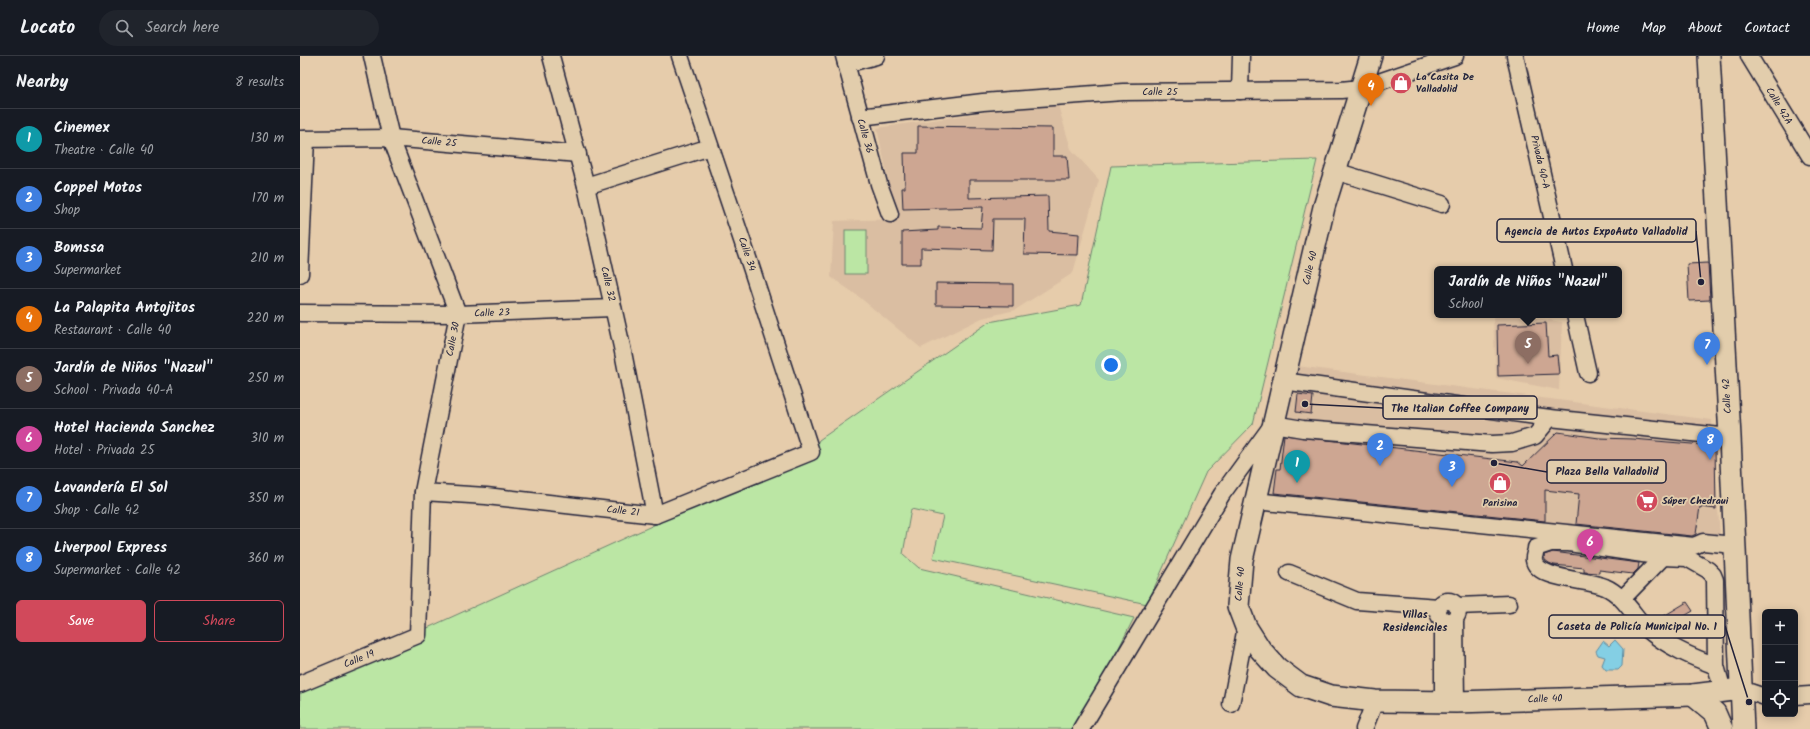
<!DOCTYPE html>
<meta charset="utf-8">
<style>
body{margin:0;font-family:Kalam,sans-serif;background:#20242c;color:#f1f3f6}
.controls{position:absolute;right:12px;bottom:12px;display:grid;overflow:hidden;border-radius:6px;box-shadow:0 2px 10px #0003}
.controls button{width:36px;height:36px;display:grid;place-items:center;padding:0;border:0;border-bottom:1px solid #363941;background:#171b24;color:#f1f3f6;font:20px sans-serif}
.you{position:absolute;left:811px;top:309px;width:14px;height:14px;margin:-10px;border:3px solid #fff;border-radius:50%;background:#1a73e8;box-shadow:0 0 0 6px #1a73e833}
.badge{display:grid;place-items:center;width:26px;height:26px;border-radius:50%;background:#d1495b;color:#fff;font-size:13px;font-weight:700}
.pin{position:absolute;translate:-50% -33px;filter:drop-shadow(0 1px 2px #0008)}
.pin::after{content:'';position:absolute;top:21px;width:14px;height:12px;background:inherit;clip-path:polygon(0 0,100% 0,50% 100%)}
.popup{position:absolute;left:1134px;top:210px;width:188px;height:52px;box-sizing:border-box;display:grid;place-content:center;border-radius:6px;background:#171b24;filter:drop-shadow(0 1px 3px #0005);font-size:13px;white-space:nowrap;color:#9ea1a6}
.popup b{font-size:15px;color:#f1f3f6}
.popup::after{content:'';position:absolute;left:50%;top:100%;margin-left:-8px;border:8px solid transparent;border-top-color:#171b24}
.list{margin:0;padding:0;list-style:none}
h2{display:flex;justify-content:space-between;align-items:center;height:52px;margin:0;padding:0 16px;font-size:17px}
h2 small{font-size:13px;font-weight:400;color:#9ea1a6}
.list li{display:grid;grid-template-columns:26px 1fr auto;gap:12px;align-items:center;box-sizing:border-box;height:60px;padding:0 16px;border-top:1px solid #363941}
.list b{display:block;font-size:15px;white-space:nowrap}
.list p{margin:0;font-size:13px;white-space:nowrap;color:#9ea1a6}
.list em{font-size:13px;font-style:normal;color:#9ea1a6}
.actions{display:flex;gap:8px;padding:12px 16px}
.actions a{flex:1;padding:9px 0;border:1px solid #d1495b;border-radius:6px;text-align:center;font-size:14px;color:#d1495b}
.actions .main{background:#d1495b;color:#fff}
.icon{flex:none;width:22px;height:22px;fill:none;stroke:currentColor;stroke-width:2;stroke-linecap:round;stroke-linejoin:round}
.map{position:relative;flex:none;width:1510px;height:673px;overflow:hidden}
header{display:flex;align-items:center;gap:24px;box-sizing:border-box;height:56px;padding:0 20px;background:#171b24;border-bottom:1px solid #363941}
header strong{font-size:19px}
nav{display:flex;gap:22px;margin-inline-start:auto;font-size:14px}
.search{width:280px;height:36px;background:#20242c;display:flex;align-items:center;gap:10px;box-sizing:border-box;padding:0 14px;border-radius:22px;color:#9ea1a6;font-size:15px}
main{display:flex}
aside{flex:1;background:#171b24}
.map>svg:first-child{display:block}
.built{fill:#dabea2}
.green{fill:#bbe6a4;stroke:#6e8470}
.water{fill:#84cfe4;stroke:#5d8aa0}
.building{fill:#cda692;stroke:#22223b}
.lines{fill:none;stroke-linecap:round;stroke-linejoin:round}
.minor-casing{stroke:#22223b;stroke-width:19}
.major-casing{stroke:#22223b;stroke-width:24}
.minor{stroke:#e2cdac;stroke-width:16}
.major{stroke:#e2cdac;stroke-width:21}
.labels{text-anchor:middle;dominant-baseline:central;stroke-width:3.5;stroke-linejoin:round;paint-order:stroke}
.poi-label{font-size:10px;font-weight:bold;fill:#22223b;stroke:#e2cdac;text-anchor:start}
.street-label{font-size:10px;fill:#22223b;stroke:#e2cdac}
.neighbourhood-label{font-size:11px;font-weight:bold;fill:#22223b;stroke:#e2cdac}
.leader{fill:none;stroke:#22223b;stroke-width:1.5}
.callout-dot{fill:#22223b;stroke:#e2cdac;stroke-width:1.5}
.callout{fill:#e2cdac;stroke:#22223b;stroke-width:1.5}
.callout-label{font-size:11px;text-anchor:middle;font-weight:bold;fill:#22223b}
</style>
<header>
<strong>Locato</strong>
<div class="search"><svg class="icon" aria-label="search" viewBox="0 0 24 24"><circle cx="10" cy="10" r="6"/><path d="M15 15l6 6"/></svg>Search here</div>
<nav><a>Home</a><a>Map</a><a>About</a><a>Contact</a></nav>
</header>
<main>
<aside>
<h2>Nearby<small>8 results</small></h2>
<ul class="list">
<li><span class="badge" style="background:#0f9aa8">1</span><div><b>Cinemex</b><p>Theatre · Calle 40</p></div><em>130 m</em></li>
<li><span class="badge" style="background:#3f7fe0">2</span><div><b>Coppel Motos</b><p>Shop</p></div><em>170 m</em></li>
<li><span class="badge" style="background:#3f7fe0">3</span><div><b>Bomssa</b><p>Supermarket</p></div><em>210 m</em></li>
<li><span class="badge" style="background:#e8710a">4</span><div><b>La Palapita Antojitos</b><p>Restaurant · Calle 40</p></div><em>220 m</em></li>
<li><span class="badge" style="background:#8d6e63">5</span><div><b>Jardín de Niños &quot;Nazul&quot;</b><p>School · Privada 40-A</p></div><em>250 m</em></li>
<li><span class="badge" style="background:#d1479c">6</span><div><b>Hotel Hacienda Sanchez</b><p>Hotel · Privada 25</p></div><em>310 m</em></li>
<li><span class="badge" style="background:#3f7fe0">7</span><div><b>Lavandería El Sol</b><p>Shop · Calle 42</p></div><em>350 m</em></li>
<li><span class="badge" style="background:#3f7fe0">8</span><div><b>Liverpool Express</b><p>Supermarket · Calle 42</p></div><em>360 m</em></li>
</ul>
<div class="actions"><a class="main">Save</a><a>Share</a></div>
</aside>
<div class="map">
<svg width="1510" height="673" viewBox="0 0 1510 673">
<rect width="100%" height="100%" fill="#e6ccab"/>
<filter id="ink" filterUnits="userSpaceOnUse"><feTurbulence type="fractalNoise" baseFrequency=".025" numOctaves="2"/><feDisplacementMap in="SourceGraphic" scale="8" xChannelSelector="R" yChannelSelector="G"/><feConvolveMatrix kernelMatrix="1 2 1 2 8 2 1 2 1" color-interpolation-filters="sRGB"/></filter>
<g filter="url(#ink)">
<g class="built">
<polygon points="757,46 771,93 799,124 773,217 715,254 682,262 621,292 558,240 531,221 534,165 597,163 577,72"/>
<polygon points="1193,259 1217,259 1262,266 1259,334 1196,322"/>
<polygon points="997,310 1412,364 1421,497 962,451"/>
</g>
<g class="green">
<polygon points="1017,104 953,368 906,416 847,548 633,502 643,460 611,453 603,498 619,512 834,562 787,654 775,673 0,673 0,630 512,397 519,384 689,266 781,249 811,110"/>
<rect x="545" y="174" width="22" height="44"/>
</g>
<polygon class="water" points="1315,584 1323,593 1322,610 1318,614 1306,614 1302,609 1305,601 1298,599 1296,595 1303,585 1309,590"/>
<g class="building">
<polygon points="618,70 753,72 753,100 767,100 769,124 669,124 669,142 748,140 749,175 779,178 778,199 724,198 725,163 693,163 692,194 621,192 621,208 602,208 602,176 638,174 638,171 681,172 683,151 603,153 602,132 605,132 604,97 618,97"/>
<polygon points="1408,207 1410,244 1389,245 1387,208"/>
<polygon points="636,227 713,228 713,250 636,249"/>
<polygon points="1246,267 1248,300 1257,299 1259,318 1198,320 1197,269"/>
<polygon points="998,338 1013,340 1011,358 996,356"/>
<polygon points="1258,376 1299,382 1333,383 1415,390 1416,453 1400,451 1396,478 1392,480 1276,468 1279,438 1245,434 1245,465 974,437 977,413 980,413 984,379 1218,406 1223,410"/>
<polygon points="1253,496 1339,507 1338,513 1333,518 1299,514 1299,517 1284,516 1284,512 1254,509 1249,507 1245,504 1244,499"/>
<polygon points="1387,546 1393,555 1364,572 1359,563"/>
</g>
<g class="lines">
<g class="minor-casing">
<g id="minor">
<polyline points="251,0 286,130 322,291 355,459"/>
<polyline points="544,0 579,128 590,158"/>
<polyline points="1215,0 1264,213"/>
<polyline points="1449,0 1510,100"/>
<polyline points="546,8 576,0"/>
<polyline points="940,35 941,0"/>
<polyline points="560,61 683,46 823,36 1041,34 1061,32 1155,0"/>
<polyline points="0,83 91,82 278,98"/>
<polyline points="1035,115 1142,148"/>
<polyline points="286,130 410,91"/>
<polyline points="0,218 6,83"/>
<polyline points="0,257 158,258 313,252"/>
<polyline points="1275,259 1288,317"/>
<polyline points="983,325 1250,362 1430,381"/>
<polyline points="123,436 186,440 355,459 511,396 451,211 380,0"/>
<polyline points="955,445 1394,490 1403,486 1434,489"/>
<polyline points="989,517 1057,545 1139,551"/>
<polyline points="1322,543 1363,501"/>
<circle cx="1148" cy="555" r="10"/>
<polyline points="1157,550 1209,548"/>
<polyline points="1155,563 1156,646"/>
<polyline points="1143,564 1143,646"/>
<path d="M1416,610L1415,524L1413,519L1408,514L1387,502L1363,501L1269,487H1251L1236,492C1236,496 1233,501 1234,504C1237,524 1289,523 1305,531C1324,539 1334,561 1348,574C1368,591 1392,601 1416,610L1423,635"/>
<polyline points="0,628 118,579 123,436 158,258 91,82 72,0"/>
<polyline points="1441,633 1465,641"/>
<polyline points="1495,640 1510,639"/>
<polyline points="931,648 946,571"/>
<polyline points="781,673 922,438 973,368 1003,373 1192,388 1212,387 1235,380 1250,362"/>
<polyline points="1064,673 1075,645"/>
</g>
</g>
<g class="major-casing">
<g id="major">
<polyline points="1071,0 1024,151 942,504 938,550 946,571 960,593 977,612 1001,630 1031,640 1075,645 1156,646 1393,639 1441,633"/>
<polyline points="1409,0 1430,381 1443,673"/>
<polyline points="1393,639 1415,657 1422,673"/>
</g>
</g>
<use href="#minor" class="minor"/>
<use href="#major" class="major"/>
</g>
</g>
<defs>
<g id="shop-disc" transform="scale(1.15)"><circle r="9.5" fill="#d1495b" stroke="#e2cdac"/><path d="M-5-2.5h2.3a2.7 3.5 0 0 1 5.4 0H5L5.5 6h-11ZM-1.5-2.5h3a1.5 2.3 0 0 0-3 0Z" fill="#fff"/></g>
<g id="supermarket-disc" transform="scale(1.15)"><circle r="9.5" fill="#d1495b" stroke="#e2cdac"/><path d="M-6-5.5h2.5l.6 2H6L4.5 2H-2.5L-4.4-4H-6ZM-1.5 3.2a1.3 1.3 0 1 0 .1 0ZM3 3.2a1.3 1.3 0 1 0 .1 0Z" fill="#fff"/></g>
</defs>
<g fill-rule="evenodd">
<use href="#shop-disc" x="1101" y="27"/>
<use href="#shop-disc" x="1200" y="427"/>
<use href="#supermarket-disc" x="1347" y="445"/>
</g>
<g class="labels">
<g class="poi-label">
<text x="1116" y="21">La Casita De<tspan x="1116" dy="12">Valladolid</tspan></text>
<text x="1362" y="445">Súper Chedraui</text>
<text x="1200" y="447" text-anchor="middle">Parisina</text>
</g>
<g class="street-label">
<text x="860" y="36">Calle 25</text>
<text transform="translate(1479 50) rotate(59)">Calle 42A</text>
<text transform="translate(565 80) rotate(74)">Calle 36</text>
<text transform="translate(139 86) rotate(5)">Calle 25</text>
<text transform="translate(1240 106) rotate(77)">Privada 40-A</text>
<text transform="translate(447 198) rotate(71)">Calle 34</text>
<text transform="translate(1010 212) rotate(-77)">Calle 40</text>
<text transform="translate(308 228) rotate(77)">Calle 32</text>
<text transform="translate(192 257) rotate(-2)">Calle 23</text>
<text transform="translate(153 283) rotate(-79)">Calle 30</text>
<text transform="translate(1427 340) rotate(-93)">Calle 42</text>
<text transform="translate(323 455) rotate(6)">Calle 21</text>
<text transform="translate(940 528) rotate(-85)">Calle 40</text>
<text transform="translate(59 603) rotate(-22)">Calle 19</text>
<text transform="translate(1245 643) rotate(-2)">Calle 40</text>
</g>
<g class="neighbourhood-label">
<text x="1115" y="559">Villas<tspan x="1115" dy="13">Residenciales</tspan></text>
</g>
</g>
<path class="leader" d="M1401 226L1396 175M1005 348L1083 352M1194 407L1247 416M1449 646L1425 570"/>
<g class="callout-dot">
<circle cx="1401" cy="226" r="4"/>
<circle cx="1005" cy="348" r="4"/>
<circle cx="1194" cy="407" r="4"/>
<circle cx="1449" cy="646" r="4"/>
</g>
<g class="callout">
<rect x="1197" y="163" width="199" height="23" rx="4"/>
<rect x="1083" y="340" width="154" height="23" rx="4"/>
<rect x="1247" y="404" width="119" height="23" rx="4"/>
<rect x="1249" y="559" width="176" height="23" rx="4"/>
</g>
<g class="callout-label">
<text x="1296" y="179">Agencia de Autos ExpoAuto Valladolid</text>
<text x="1160" y="356">The Italian Coffee Company</text>
<text x="1307" y="419">Plaza Bella Valladolid</text>
<text x="1337" y="574">Caseta de Policía Municipal No. 1</text>
</g>
</svg>
<div class="controls">
<button>+</button>
<button>−</button>
<button><svg class="icon" aria-label="locate" viewBox="0 0 24 24"><circle cx="12" cy="12" r="6"/><path d="M12 2v4M12 18v4M2 12h4M18 12h4"/></svg></button>
</div>
<div class="you"></div>
<div class="pin badge" style="left:997px;top:427px;background:#0f9aa8">1</div>
<div class="pin badge" style="left:1080px;top:410px;background:#3f7fe0">2</div>
<div class="pin badge" style="left:1152px;top:431px;background:#3f7fe0">3</div>
<div class="pin badge" style="left:1071px;top:50px;background:#e8710a">4</div>
<div class="pin badge" style="left:1228px;top:308px;background:#8d6e63">5</div>
<div class="popup"><b>Jardín de Niños &quot;Nazul&quot;</b>School</div>
<div class="pin badge" style="left:1290px;top:506px;background:#d1479c">6</div>
<div class="pin badge" style="left:1407px;top:309px;background:#3f7fe0">7</div>
<div class="pin badge" style="left:1410px;top:404px;background:#3f7fe0">8</div>
</div>
</main>
